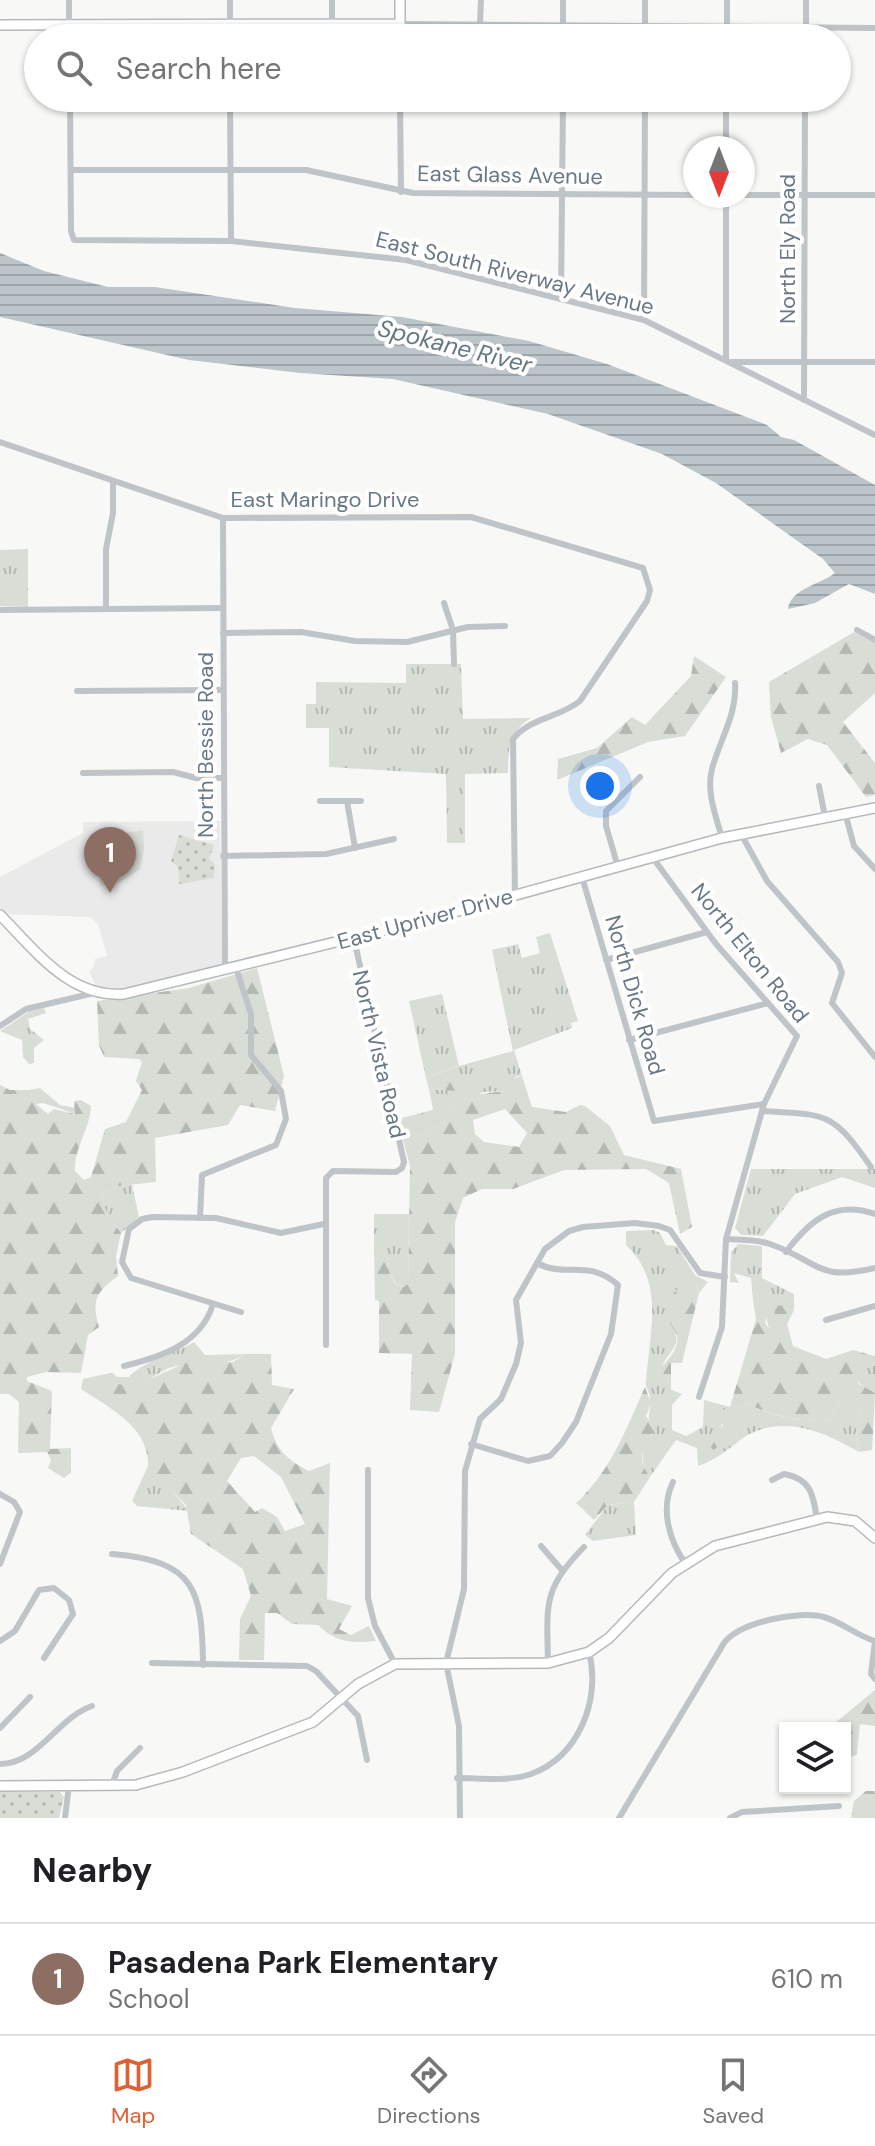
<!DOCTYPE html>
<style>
body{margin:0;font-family:"DM Sans",sans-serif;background:#f6f6f6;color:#202124}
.controls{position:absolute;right:24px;bottom:24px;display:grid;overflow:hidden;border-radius:0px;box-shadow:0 2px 6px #0004}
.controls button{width:72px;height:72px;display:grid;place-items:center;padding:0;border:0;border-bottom:2px solid #e0e0e0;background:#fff;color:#202124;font:40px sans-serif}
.compass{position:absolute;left:683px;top:136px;width:72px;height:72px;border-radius:50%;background:#fff;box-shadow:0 2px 6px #0004;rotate:180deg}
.you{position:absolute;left:600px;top:786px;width:28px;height:28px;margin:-20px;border:6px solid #fff;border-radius:50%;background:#1a73e8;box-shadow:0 0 0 12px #1a73e833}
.badge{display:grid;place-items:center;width:52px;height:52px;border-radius:50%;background:#dd6132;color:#fff;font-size:26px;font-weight:700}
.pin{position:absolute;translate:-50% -66px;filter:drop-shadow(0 2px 4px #0008)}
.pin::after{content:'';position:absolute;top:42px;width:28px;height:24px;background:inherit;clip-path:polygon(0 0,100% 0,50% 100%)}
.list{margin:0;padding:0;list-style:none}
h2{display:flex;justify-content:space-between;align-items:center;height:104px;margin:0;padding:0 32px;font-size:34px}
h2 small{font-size:26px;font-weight:400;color:#757577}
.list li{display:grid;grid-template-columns:52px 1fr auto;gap:24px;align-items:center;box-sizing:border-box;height:112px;padding:0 32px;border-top:2px solid #e0e0e0}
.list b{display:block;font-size:30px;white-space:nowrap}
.list p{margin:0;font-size:26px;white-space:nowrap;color:#757577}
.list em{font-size:26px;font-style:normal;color:#757577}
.icon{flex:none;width:44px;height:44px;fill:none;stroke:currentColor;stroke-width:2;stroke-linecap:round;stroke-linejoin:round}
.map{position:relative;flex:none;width:875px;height:1818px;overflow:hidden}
.search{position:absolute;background:#fff;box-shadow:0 2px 6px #0004;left:24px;right:24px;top:24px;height:88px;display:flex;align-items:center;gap:20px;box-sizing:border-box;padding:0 28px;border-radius:44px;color:#757577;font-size:30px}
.sheet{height:216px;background:#fff}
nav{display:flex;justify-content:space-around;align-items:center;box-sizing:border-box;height:112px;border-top:2px solid #e0e0e0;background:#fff;font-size:22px;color:#757577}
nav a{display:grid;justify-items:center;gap:4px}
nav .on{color:#dd6132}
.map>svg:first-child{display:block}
.built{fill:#e9eae9}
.grass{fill:url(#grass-tufts)}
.forest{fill:url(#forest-firs);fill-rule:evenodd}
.park{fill:url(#park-dots)}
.pitch{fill:#d8ddd5}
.water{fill:url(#water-rules)}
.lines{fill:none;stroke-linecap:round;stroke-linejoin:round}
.secondary-casing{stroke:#b4b9be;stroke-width:12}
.street{stroke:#bfc4c8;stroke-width:6}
.secondary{stroke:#fff;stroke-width:9}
.labels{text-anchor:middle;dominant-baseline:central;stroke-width:8;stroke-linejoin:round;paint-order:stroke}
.street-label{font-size:22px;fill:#697886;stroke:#fff}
.water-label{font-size:24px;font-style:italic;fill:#647881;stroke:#fff}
</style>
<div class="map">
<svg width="875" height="1818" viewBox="0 0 875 1818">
<defs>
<pattern id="grass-tufts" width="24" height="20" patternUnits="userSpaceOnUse" patternTransform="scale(2)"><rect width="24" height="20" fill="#d8ddd5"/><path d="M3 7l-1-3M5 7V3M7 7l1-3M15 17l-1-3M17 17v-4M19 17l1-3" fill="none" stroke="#b3b8b2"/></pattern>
<pattern id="forest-firs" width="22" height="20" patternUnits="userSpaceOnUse" patternTransform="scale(2)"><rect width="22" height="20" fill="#d8ddd5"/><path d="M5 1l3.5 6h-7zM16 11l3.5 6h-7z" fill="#b3b8b2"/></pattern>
<pattern id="park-dots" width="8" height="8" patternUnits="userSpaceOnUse" patternTransform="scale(2)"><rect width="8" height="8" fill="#d8ddd5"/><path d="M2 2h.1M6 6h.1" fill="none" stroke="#b3b8b2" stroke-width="1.8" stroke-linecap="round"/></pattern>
<pattern id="water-rules" width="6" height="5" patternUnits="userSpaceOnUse" patternTransform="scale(2)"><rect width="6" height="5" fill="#bbc5ca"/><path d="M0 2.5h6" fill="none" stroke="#9ca5aa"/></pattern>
</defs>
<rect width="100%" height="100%" fill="#f8f9f6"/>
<polygon class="built" points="220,821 222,968 127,988 96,987 89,971 93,969 95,959 107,956 98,924 91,917 6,914 0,908 0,877 83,833 83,822"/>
<g class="grass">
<polygon points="28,549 28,607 0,606 0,550"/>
<path d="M406,664H461L463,719L531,718C509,732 508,749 508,773L465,774V843H447L446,774L329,767V728H306V704H316V682L406,683Z"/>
<polygon points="550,933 578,1021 571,1023 572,1028 514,1050 522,1076 517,1076 505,1091 484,1092 455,1104 443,1123 404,1144 398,1119 433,1110 429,1089 455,1091 458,1066 426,1078 409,1001 442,994 459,1066 513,1051 492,950 518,944 522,958 540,953 536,937"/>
<polygon points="44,1008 46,1013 28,1019 30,1029 44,1040 34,1048 34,1063 29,1064 23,1057 22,1040 0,1031 30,1011"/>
<polygon points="40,1088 60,1105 76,1108 76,1114 43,1103 36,1104 29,1090"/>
<polygon points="751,1169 875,1169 875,1188 842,1177 795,1194 763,1236 741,1235 735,1228"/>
<polygon points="132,1184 139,1217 121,1233 107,1214 101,1195 118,1186"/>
<polygon points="374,1214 409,1214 408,1283 405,1287 397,1285 390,1275 387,1255 374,1248"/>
<path d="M654,1230L660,1233L666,1245L677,1246L695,1275L708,1282L699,1293L695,1280L671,1325C681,1342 676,1344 666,1359C661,1366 661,1376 659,1385L682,1394L672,1405V1430L686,1436L703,1427L704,1400L730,1407L711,1448L738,1408L747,1403C763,1415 810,1424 830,1420L840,1400L848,1395L861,1408L856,1431L859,1452C825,1432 784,1414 746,1436C730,1447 717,1460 698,1466L697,1448L676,1440L650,1477C638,1460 642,1451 653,1434C645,1416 651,1415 650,1399C650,1391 645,1389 646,1382C649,1334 666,1282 626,1245V1231Z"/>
<polygon points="738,1244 762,1246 762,1278 794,1294 794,1310 790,1304 776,1319 774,1328 769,1329 760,1293 753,1301 751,1278 734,1273 739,1283 730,1282 731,1252"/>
<path d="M194,1342L205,1355L245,1354C221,1371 192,1357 165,1370C153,1376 144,1385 130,1387C119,1388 111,1381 101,1375L113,1373L117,1377H129C143,1361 174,1354 194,1342Z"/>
<path d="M859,1357L875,1365V1393C860,1387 852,1377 852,1360Z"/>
<polygon points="148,1466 155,1470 189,1511 137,1506 132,1501"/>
<polygon points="634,1502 636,1535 593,1541 585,1535 608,1505"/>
</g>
<g class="forest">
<polygon points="854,632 875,643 875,693 843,722 875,763 875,795 866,797 827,745 808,739 781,753 771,717 769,682"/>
<polygon points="694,656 726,677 685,736 648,742 557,780 558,759 597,748 632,717 645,725 691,676"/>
<path d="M257,968L284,1076L275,1111L240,1105L228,1125L155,1138L156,1182L118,1186L101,1195L107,1214L121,1233L116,1256L118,1276C96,1292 91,1300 99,1327L88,1335L81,1373L46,1372L27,1377V1381L52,1391L50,1449L71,1448V1472L64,1478L48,1468L51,1460L47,1452L18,1453L19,1402L9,1394H0V1085L10,1090H29L36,1104L48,1114L54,1109L75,1114L74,1101L81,1100L91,1106C90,1129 74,1148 75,1171L84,1180L91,1177L105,1129L126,1122L142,1090L136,1081L142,1062L139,1059L104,1057L99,1045L97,1001L189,988Z"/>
<polygon points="459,1066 461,1085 455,1091 429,1089 426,1078"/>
<path d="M522,1076L532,1107L566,1112L580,1105L585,1106L610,1126L624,1155L681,1169L692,1227L680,1234L669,1183L646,1169L564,1170L513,1189H482L463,1198L455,1222V1354L439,1412L410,1410L412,1354L379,1353V1301L375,1300L374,1248L387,1255L390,1275L396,1285L404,1287L408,1283L410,1166L404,1144L443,1123L455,1104L466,1096L504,1091L513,1079ZM505,1109L527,1133L519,1147L484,1142L475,1134L473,1120Z"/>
<path d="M695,1280L699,1293L682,1363H671V1391L659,1385L657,1375C662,1365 676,1353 677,1342C679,1333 670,1327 668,1318C664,1300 677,1284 695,1280Z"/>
<path d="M760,1293L770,1302L765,1323L769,1329L774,1327L775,1306L791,1304L794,1310L787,1324L793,1346L826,1359L853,1350L875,1356V1365L859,1358L852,1361L859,1384L875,1393L872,1450L859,1452L856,1431L861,1408L848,1396L840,1400L830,1420C810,1424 763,1414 747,1403L738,1408L725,1440L714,1450L711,1448L712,1437L723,1425L721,1411L730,1407L756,1319L753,1301Z"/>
<path d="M245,1354H271L272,1385L294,1389L271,1428C277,1451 288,1460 309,1471L330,1463L327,1599L352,1606L339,1629L351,1635L369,1626L376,1641C352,1643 336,1643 318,1625L292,1624L277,1613H265L264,1660H239L240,1619L251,1596L243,1569L191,1534L186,1505L148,1466C150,1427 108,1407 81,1389L83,1379L101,1375L116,1384L135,1386L187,1362H233ZM254,1456L281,1477L305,1524L285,1531L277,1517L262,1508L255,1512L227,1481L241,1458Z"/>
<path d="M645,1387L651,1403L646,1416L654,1428C649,1452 632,1451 650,1477L634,1502L608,1505L594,1520L576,1503C611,1471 626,1429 645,1387Z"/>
<polygon points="875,1690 875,1726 860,1724 857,1755 845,1758 845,1728 829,1728"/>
<polygon points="866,1791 875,1791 875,1818 851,1818 854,1801"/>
</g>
<g class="park">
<polygon points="179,835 214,845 209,859 215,864 214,878 179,884 178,866 171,862"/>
<polygon points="0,1792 60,1792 64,1797 59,1818 0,1818"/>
</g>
<polygon class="pitch" points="143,830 144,849 140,869 121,882 100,886 95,841 99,837"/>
<path class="water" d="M0,253L44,271L108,287H155L295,308L402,317L529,341L607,364L767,425L781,437L794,440L875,485V594L849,584L815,603L788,609C790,589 821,584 835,573L823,559L716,483L662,454L548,414L393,379L300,373L189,360L0,317Z"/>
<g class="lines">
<g class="secondary-casing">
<g id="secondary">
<polyline points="0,25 400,24 400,0"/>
<path d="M0,915C36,951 69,998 124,994L429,919L722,838L875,808"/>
<polyline points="0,1786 136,1785 183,1772 313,1722 358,1684 395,1664 548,1663 589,1652 609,1638 672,1573 715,1546 827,1517 855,1521 875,1538"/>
</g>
</g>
<g class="street">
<polyline points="69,0 69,38"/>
<polyline points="230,0 230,38"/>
<polyline points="332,0 332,24"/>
<polyline points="480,25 481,0"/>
<polyline points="400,38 400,24 875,28"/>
<polyline points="563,38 563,0"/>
<polyline points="645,38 645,0"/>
<polyline points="727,38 727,0"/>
<polyline points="806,38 806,0"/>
<polyline points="70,98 71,231 74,240 231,241 406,260 644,320 875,435"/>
<polyline points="230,98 231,241"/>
<polyline points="400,98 401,192"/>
<polyline points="726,148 726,98"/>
<polyline points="71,170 306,170 413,193 695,195"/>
<polyline points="743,195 875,195"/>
<polyline points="561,299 563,98"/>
<polyline points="644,320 645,98"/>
<polyline points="726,360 726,196"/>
<polyline points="731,362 875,362"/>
<polyline points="804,400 805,98"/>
<path d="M0,442L223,518L471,517L643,568L650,590L647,601L580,701C559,718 531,717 513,739L515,896"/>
<polyline points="223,518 225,971"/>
<polyline points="444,603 453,630 454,664"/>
<polyline points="106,609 106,549 113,513 113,482"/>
<polyline points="0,610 222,608"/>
<polyline points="857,630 875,640"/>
<polyline points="223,633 301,632 355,641 407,642 468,627 505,626"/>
<polyline points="77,691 222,690"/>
<polyline points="83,773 173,772 196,778 223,778"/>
<polyline points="819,786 825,817"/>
<polyline points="320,801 361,801"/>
<polyline points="347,801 355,848"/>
<polyline points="845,813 854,846 875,869"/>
<polyline points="741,834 767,881 838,962 842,973 832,1003 875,1057"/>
<path d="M722,838C716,816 706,792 712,769C720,739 737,715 735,683"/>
<polyline points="223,856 326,854 394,839"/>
<polyline points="653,858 716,944 797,1036 764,1104 726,1239 722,1327 699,1397"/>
<polyline points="618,867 606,826 606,811 640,777"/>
<polyline points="582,877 654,1121 764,1104"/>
<polyline points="606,960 707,932"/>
<polyline points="0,1026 26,1009 94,993"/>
<polyline points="629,1040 768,1003"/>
<path d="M762,1111C828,1115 832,1111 871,1167"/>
<polyline points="200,1218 202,1175 276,1145 286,1119 281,1091 251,1055 251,1014 236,968"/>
<path d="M726,1239C741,1240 756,1239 770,1244C819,1261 816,1282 875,1268"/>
<path d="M786,1252C810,1220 834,1200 875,1214"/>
<polyline points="241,1312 131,1278 122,1262 129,1229 142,1219 153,1217 216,1218 281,1233 324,1224"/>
<polyline points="826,1320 875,1306"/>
<polyline points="326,1345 326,1178 333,1171 396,1172 402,1168 404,1162 354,939"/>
<path d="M124,1366C161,1357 201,1344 213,1304"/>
<path d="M471,1444L528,1461L550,1456L562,1443L576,1422L611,1334L618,1285C588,1258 566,1279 537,1263"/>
<polyline points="368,1470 368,1598 375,1626 395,1664"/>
<path d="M772,1480L784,1474C811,1479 813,1494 817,1519"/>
<path d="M673,1482C660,1509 669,1540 685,1563"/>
<polyline points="0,1494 14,1502 20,1512 0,1564"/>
<polyline points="541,1546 561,1569"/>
<path d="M112,1554C196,1561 202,1590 203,1665"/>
<polyline points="0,1641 15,1631 39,1590 54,1588 69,1600 73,1614 44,1658"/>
<polyline points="875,1641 871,1674 875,1679"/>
<polyline points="152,1663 307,1666 316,1671 358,1716 367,1760"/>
<path d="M548,1663C547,1606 542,1589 584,1547"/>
<polyline points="0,1728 30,1697"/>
<path d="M0,1764C38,1764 57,1718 92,1706"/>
<path d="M457,1778C481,1778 509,1782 531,1774C580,1756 601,1698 589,1652"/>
<polyline points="112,1785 117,1771 140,1748"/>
<polyline points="65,1818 69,1785"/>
<polyline points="460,1818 459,1726 446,1663 464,1589 465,1471 480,1419 501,1399 516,1364 521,1343 516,1300 545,1249 569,1231 583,1227 635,1223 659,1226 670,1230 700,1273 725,1277"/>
<path d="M619,1818L724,1643C740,1622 799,1610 824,1617C842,1622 857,1636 875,1641"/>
<polyline points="730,1818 742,1812 839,1806"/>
</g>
<use href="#secondary" class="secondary"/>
</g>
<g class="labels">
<g class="street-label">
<text transform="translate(510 175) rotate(1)">East Glass Avenue</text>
<text transform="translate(787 249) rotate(-90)">North Ely Road</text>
<text transform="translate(515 273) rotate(14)">East South Riverway Avenue</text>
<text x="325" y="499">East Maringo Drive</text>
<text transform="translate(205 745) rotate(-90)">North Bessie Road</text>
<text transform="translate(425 919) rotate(-15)">East Upriver Drive</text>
<text transform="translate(750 953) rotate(51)">North Elton Road</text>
<text transform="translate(635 995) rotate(74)">North Dick Road</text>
<text transform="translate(379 1054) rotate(77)">North Vista Road</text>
</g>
<g class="water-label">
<text transform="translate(455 346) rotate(14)">Spokane River</text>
</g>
</g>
</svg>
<div class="controls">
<button><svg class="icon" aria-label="layers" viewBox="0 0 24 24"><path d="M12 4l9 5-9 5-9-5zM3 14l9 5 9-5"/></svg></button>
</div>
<svg class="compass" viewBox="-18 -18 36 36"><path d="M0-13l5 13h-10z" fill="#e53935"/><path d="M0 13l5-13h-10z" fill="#757577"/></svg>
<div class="you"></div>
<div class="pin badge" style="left:110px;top:893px;background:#8d6e63">1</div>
<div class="search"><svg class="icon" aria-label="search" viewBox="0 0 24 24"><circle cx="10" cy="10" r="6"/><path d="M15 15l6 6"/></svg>Search here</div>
</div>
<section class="sheet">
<h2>Nearby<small></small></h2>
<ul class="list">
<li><span class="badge" style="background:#8d6e63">1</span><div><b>Pasadena Park Elementary</b><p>School</p></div><em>610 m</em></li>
</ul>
</section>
<nav>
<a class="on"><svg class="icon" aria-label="map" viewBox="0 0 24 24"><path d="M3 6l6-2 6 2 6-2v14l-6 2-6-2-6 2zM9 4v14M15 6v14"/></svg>Map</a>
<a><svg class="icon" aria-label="directions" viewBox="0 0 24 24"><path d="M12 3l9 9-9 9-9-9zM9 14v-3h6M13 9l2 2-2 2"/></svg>Directions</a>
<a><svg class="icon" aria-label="saved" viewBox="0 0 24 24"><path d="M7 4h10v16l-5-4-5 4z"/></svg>Saved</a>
</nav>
